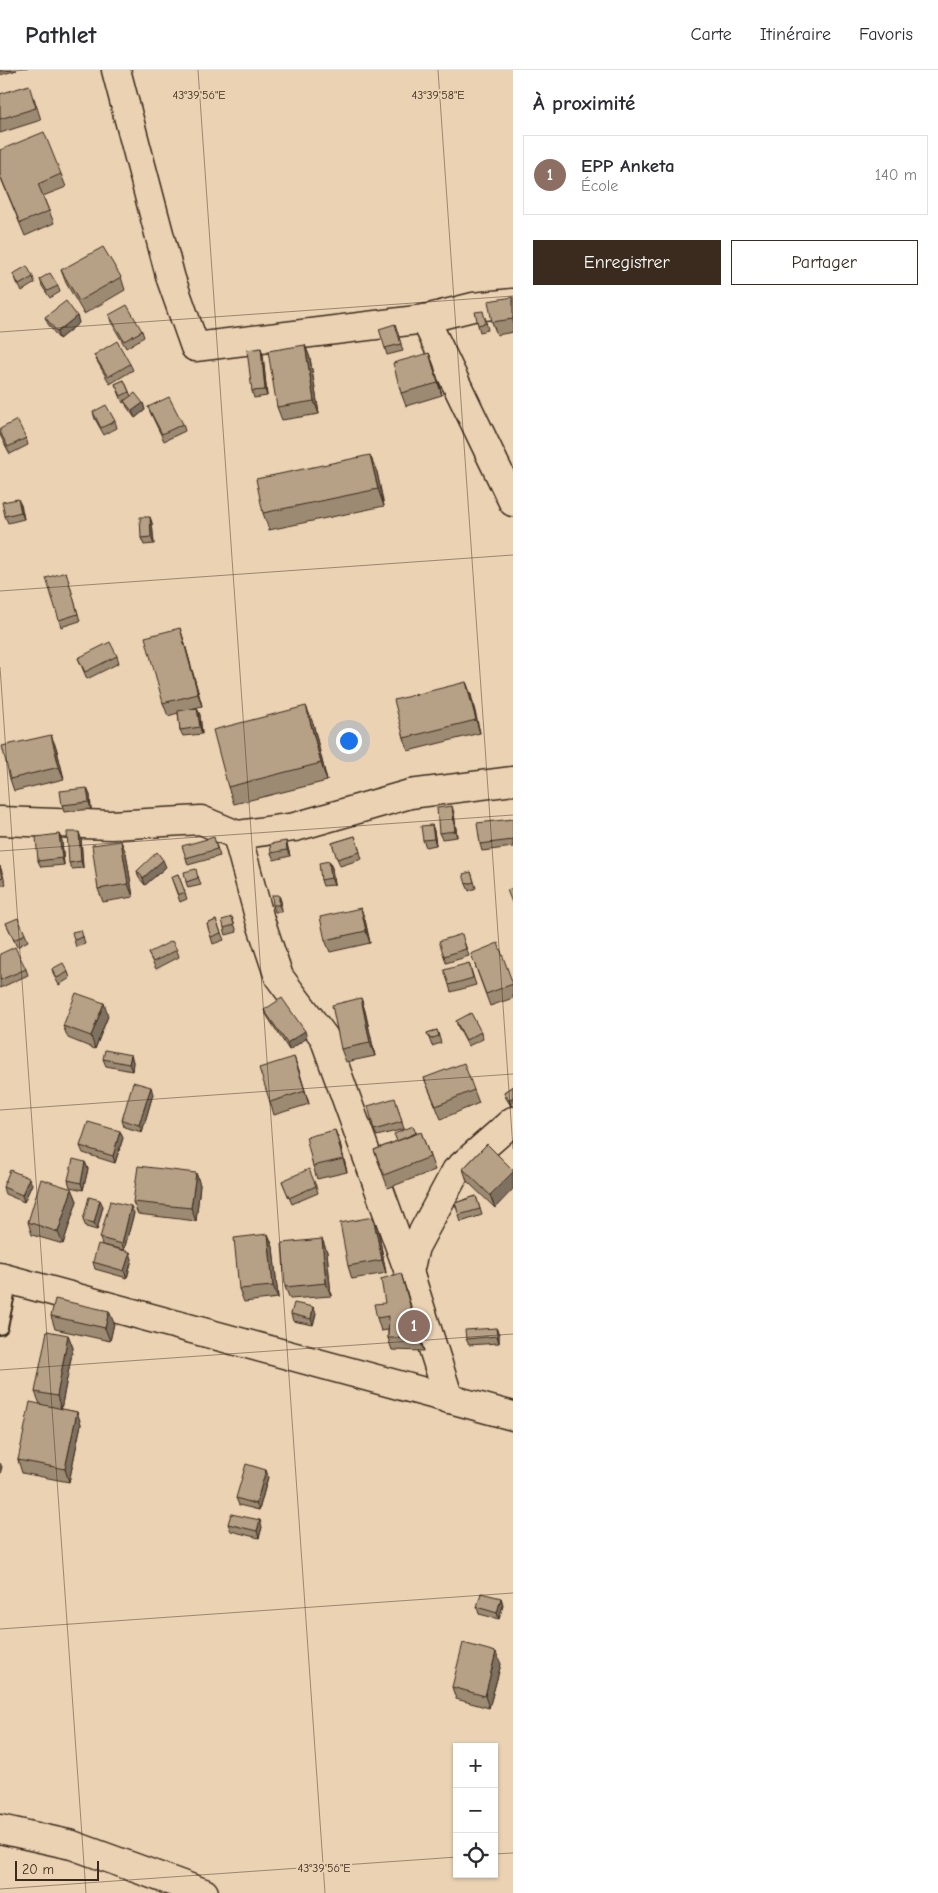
<!DOCTYPE html>
<html lang="fr">
<meta charset="utf-8">
<style>
body{margin:0;font-family:"Comic Neue",sans-serif;background:#f7f7f7;color:#2b2b33}
.controls{position:absolute;right:15px;bottom:15px;display:grid;overflow:hidden;border-radius:0px;box-shadow:0 1px 4px #0004}
.controls button{width:45px;height:45px;display:grid;place-items:center;padding:0;border:0;border-bottom:1px solid #e1e1e2;background:#fff;color:#2b2b33;font:25px sans-serif}
.scale{position:absolute;left:15px;bottom:12px;width:84px;box-sizing:border-box;padding-left:5px;border:2px solid #3b2a1e;border-top:0;font-size:14px;line-height:18px;white-space:nowrap;color:#3b2a1e;-webkit-text-stroke:4px #ead2b2;paint-order:stroke}
.you{position:absolute;left:348px;top:670px;width:18px;height:18px;margin:-12px;border:4px solid #fff;border-radius:50%;background:#1a73e8;box-shadow:0 0 0 8px #1a73e833}
.badge{display:grid;place-items:center;width:32px;height:32px;border-radius:50%;background:#3b2a1e;color:#fff;font-size:16px;font-weight:700}
.pin{position:absolute;translate:-50% -50%;border:2px solid #fff;box-shadow:0 1px 5px #0006}
.list{margin:0;padding:0;list-style:none}
h2{display:flex;justify-content:space-between;align-items:center;height:65px;margin:0;padding:0 20px;font-size:21px}
h2 small{font-size:16px;font-weight:400;color:#7c7c81}
.list li{display:grid;grid-template-columns:32px 1fr auto;gap:15px;align-items:center;box-sizing:border-box;height:80px;margin:0 10px 10px;padding:0 10px;border:1px solid #e1e1e2;border-radius:0px}
.list b{display:block;font-size:19px;white-space:nowrap}
.list p{margin:0;font-size:16px;white-space:nowrap;color:#7c7c81}
.list em{font-size:16px;font-style:normal;color:#7c7c81}
.actions{display:flex;gap:10px;padding:15px 20px}
.actions a{flex:1;padding:11px 0;border:1px solid #3b2a1e;border-radius:0px;text-align:center;font-size:18px;color:#3b2a1e}
.actions .main{background:#3b2a1e;color:#fff}
.icon{flex:none;width:28px;height:28px;fill:none;stroke:currentColor;stroke-width:2;stroke-linecap:round;stroke-linejoin:round}
.map{position:relative;flex:none;width:513px;height:1823px;overflow:hidden}
header{display:flex;align-items:center;gap:30px;box-sizing:border-box;height:70px;padding:0 25px;background:#fff;border-bottom:1px solid #e1e1e2}
header strong{font-size:24px}
nav{display:flex;gap:28px;margin-inline-start:auto;font-size:18px}
main{display:flex}
aside{flex:1;background:#fff}
.map>svg:first-child{display:block}
.lines{fill:none;stroke-linecap:round;stroke-linejoin:round}
.service-casing{stroke:#3b2a1e;stroke-width:18}
.minor-casing{stroke:#3b2a1e;stroke-width:31}
.tertiary-casing{stroke:#3b2a1e;stroke-width:31}
.service{stroke:#ead2b2;stroke-width:14}
.minor{stroke:#ead2b2;stroke-width:28}
.tertiary{stroke:#ead2b2;stroke-width:28}
.wall{fill:#9d8a73;stroke:#3b2a1e}
.shaded-wall{fill:#7f715e;stroke:#3b2a1e}
.building{fill:#b6a186;stroke:#3b2a1e}
.ticks{fill:none;stroke:#3b2a1e;stroke-width:1;stroke-opacity:0.45}
.ticks-label{font-size:12px;text-anchor:middle;fill:#3b2a1e;stroke:#ead2b2;stroke-width:4;stroke-linejoin:round;paint-order:stroke}
</style>
<header>
<strong>Pathlet</strong>
<nav><a>Carte</a><a>Itinéraire</a><a>Favoris</a></nav>
</header>
<main>
<div class="map">
<svg width="513" height="1823" viewBox="0 0 513 1823">
<rect width="100%" height="100%" fill="#ead2b2"/>
<filter id="ink" filterUnits="userSpaceOnUse"><feTurbulence type="fractalNoise" baseFrequency=".02" numOctaves="2"/><feDisplacementMap in="SourceGraphic" scale="10" xChannelSelector="R" yChannelSelector="G"/><feConvolveMatrix kernelMatrix="1 2 1 2 8 2 1 2 1" color-interpolation-filters="sRGB"/></filter>
<g filter="url(#ink)">
<g class="lines">
<g class="service-casing">
<polyline id="service" points="0,1257 10,1210"/>
</g>
<g class="minor-casing">
<g id="minor">
<polyline points="116,0 171,209 195,277 425,249 473,237 513,233"/>
<polyline points="425,249 513,432"/>
<polyline points="0,751 111,755 201,750 237,765 295,757 410,724 513,711"/>
<polyline points="237,765 260,850 279,907 324,967 409,1202 449,1329"/>
<polyline points="409,1202 415,1177 456,1101 513,1051"/>
<polyline points="0,1759 72,1775 204,1823"/>
</g>
</g>
<g class="tertiary-casing">
<polyline id="tertiary" points="0,1207 513,1346"/>
</g>
<use href="#service" class="service"/>
<use href="#minor" class="minor"/>
<use href="#tertiary" class="tertiary"/>
</g>
<g class="wall">
<polygon points="0,0 17,0 0,5"/>
<polygon points="0,24 34,28 41,50 0,63"/>
<polygon points="0,80 61,104 66,117 43,126 54,153 25,166 0,106"/>
<polygon points="61,200 121,207 125,220 84,244 66,213"/>
<polygon points="13,204 33,207 35,213 22,221 16,211"/>
<polygon points="40,209 58,216 60,222 50,228 42,216"/>
<polygon points="513,227 513,262 497,265 492,252"/>
<polygon points="109,245 142,261 144,267 126,278 111,252"/>
<polygon points="77,246 79,253 59,269 48,254 45,247"/>
<polygon points="485,247 488,260 480,262 478,255"/>
<polygon points="395,254 403,281 387,285 385,278"/>
<polygon points="305,275 310,288 319,344 282,350 277,337"/>
<polygon points="261,278 263,285 267,326 254,328 252,321"/>
<polygon points="429,283 434,296 442,325 406,336 401,323"/>
<polygon points="94,285 130,294 133,300 110,314 97,291"/>
<polygon points="124,310 131,326 143,333 145,340 135,348 127,337 125,332 123,333 115,314"/>
<polygon points="148,337 183,354 185,361 164,371 151,344"/>
<polygon points="93,342 115,351 117,358 104,365 95,349"/>
<polygon points="0,359 26,368 28,375 10,384 1,367 0,364"/>
<polygon points="377,402 384,436 269,460 263,443"/>
<polygon points="21,435 24,449 8,453 5,446"/>
<polygon points="150,447 152,453 154,474 144,475 141,468"/>
<polygon points="66,502 80,551 61,557 59,550"/>
<polygon points="180,558 184,571 202,636 191,639 197,638 200,645 202,664 183,666 180,660 178,643 168,646 163,633"/>
<polygon points="117,586 119,593 87,609 78,588"/>
<polygon points="466,612 471,625 480,663 408,681 404,668"/>
<polygon points="313,653 327,711 234,734 228,717"/>
<polygon points="56,677 64,709 14,721 10,709"/>
<polygon points="90,725 91,739 64,742 62,735"/>
<polygon points="454,743 457,767 442,769 439,763"/>
<polygon points="513,749 513,777 482,781 480,774"/>
<polygon points="432,755 434,761 436,775 426,777 423,770"/>
<polygon points="59,764 62,771 64,795 41,797 38,791"/>
<polygon points="355,766 362,789 340,796 332,773"/>
<polygon points="81,768 83,798 72,799 69,793"/>
<polygon points="286,771 288,778 290,786 274,790 271,783"/>
<polygon points="216,774 220,786 188,795 186,788"/>
<polygon points="126,783 133,827 103,832 98,819"/>
<polygon points="329,791 332,798 334,815 323,816 321,810"/>
<polygon points="0,796 6,814 0,816"/>
<polygon points="166,797 145,815 139,808 137,801"/>
<polygon points="471,802 476,818 469,821 466,814"/>
<polygon points="178,804 187,829 180,832 171,807"/>
<polygon points="198,806 201,815 188,818 186,812"/>
<polygon points="281,831 282,842 275,842 273,835"/>
<polygon points="232,847 237,862 226,865 224,858"/>
<polygon points="216,850 224,870 213,874 207,854"/>
<polygon points="365,850 370,873 330,882 325,870"/>
<polygon points="6,853 25,864 28,871 17,877"/>
<polygon points="83,866 85,874 76,877 74,870"/>
<polygon points="464,871 469,886 446,893 444,886"/>
<polygon points="177,880 179,887 156,899 148,883"/>
<polygon points="0,884 26,899 28,905 0,918"/>
<polygon points="471,884 513,914 513,928 490,936"/>
<polygon points="469,893 476,915 451,922 449,915"/>
<polygon points="52,899 68,902 70,908 59,915 54,906"/>
<polygon points="361,928 365,941 375,986 346,992 341,979"/>
<polygon points="264,940 307,968 289,980 267,946"/>
<polygon points="108,946 95,979 68,968 63,956"/>
<polygon points="456,951 481,962 483,969 468,976 458,957"/>
<polygon points="437,960 441,973 432,976 427,963"/>
<polygon points="131,985 133,992 132,1001 106,996 103,989"/>
<polygon points="294,987 309,1034 274,1045 270,1032"/>
<polygon points="424,1008 474,1020 479,1033 441,1049"/>
<polygon points="513,1016 511,1036 506,1028 504,1022"/>
<polygon points="153,1024 142,1062 124,1057 122,1050"/>
<polygon points="397,1035 404,1059 377,1066 374,1060"/>
<polygon points="413,1056 417,1064 421,1062 435,1100 388,1118 374,1080 397,1071"/>
<polygon points="335,1060 340,1073 347,1102 317,1109 313,1096"/>
<polygon points="123,1068 115,1093 83,1083 80,1076"/>
<polygon points="487,1074 495,1138 467,1111 463,1099"/>
<polygon points="85,1092 88,1099 83,1120 70,1117 68,1110"/>
<polygon points="196,1103 200,1115 196,1151 138,1144 133,1132"/>
<polygon points="282,1111 316,1116 318,1123 292,1134"/>
<polygon points="32,1114 24,1132 5,1124 3,1117"/>
<polygon points="72,1119 77,1131 63,1174 32,1165 28,1152"/>
<polygon points="476,1126 482,1145 461,1152 455,1133"/>
<polygon points="103,1136 97,1160 86,1157 83,1150"/>
<polygon points="134,1143 124,1180 102,1175 100,1168"/>
<polygon points="378,1160 386,1203 352,1209 348,1196"/>
<polygon points="268,1164 273,1177 278,1228 244,1232 239,1219"/>
<polygon points="322,1169 327,1182 331,1226 290,1229 285,1217"/>
<polygon points="132,1189 127,1208 95,1199 93,1192"/>
<polygon points="405,1216 424,1281 392,1280 388,1268 388,1260 381,1261 377,1248 385,1233"/>
<polygon points="316,1243 313,1255 293,1251 291,1244"/>
<polygon points="51,1246 114,1253 110,1271 55,1259"/>
<polygon points="496,1258 499,1264 499,1273 469,1275 466,1269"/>
<polygon points="68,1265 73,1278 61,1339 77,1342 81,1354 69,1412 22,1403 18,1390 40,1334 35,1322"/>
<polygon points="266,1400 268,1407 259,1440 239,1435 236,1428"/>
<polygon points="228,1454 262,1457 259,1468 231,1461"/>
<polygon points="501,1528 503,1535 499,1549 479,1544 477,1537"/>
<polygon points="501,1594 489,1638 456,1629 452,1617"/>
</g>
<g class="shaded-wall">
<polygon points="77,246 79,253 59,269 57,262"/>
<polygon points="305,275 310,288 319,344 314,331"/>
<polygon points="261,278 263,285 267,326 265,320"/>
<polygon points="429,283 434,296 442,325 438,313"/>
<polygon points="143,333 145,340 135,348 132,341"/>
<polygon points="370,385 377,402 384,436 378,419"/>
<polygon points="18,429 21,435 24,449 21,442"/>
<polygon points="150,447 152,453 154,474 151,467"/>
<polygon points="180,558 184,571 202,636 198,624"/>
<polygon points="466,612 471,625 480,663 476,650"/>
<polygon points="306,636 313,653 327,711 321,693"/>
<polygon points="197,638 200,645 202,664 200,657"/>
<polygon points="51,665 56,677 64,709 59,697"/>
<polygon points="87,718 90,725 91,739 89,732"/>
<polygon points="452,736 454,743 457,767 455,761"/>
<polygon points="432,755 434,761 436,775 434,769"/>
<polygon points="79,762 81,768 83,798 81,791"/>
<polygon points="59,764 62,771 64,795 62,788"/>
<polygon points="121,771 126,783 133,827 128,814"/>
<polygon points="286,771 288,778 290,786 287,780"/>
<polygon points="163,790 166,797 145,815 143,808"/>
<polygon points="329,791 332,798 334,815 331,808"/>
<polygon points="279,825 281,831 282,842 279,835"/>
<polygon points="361,838 365,850 370,873 366,861"/>
<polygon points="361,928 365,941 375,986 370,973"/>
<polygon points="104,933 108,946 95,979 91,966"/>
<polygon points="305,961 307,968 289,980 287,973"/>
<polygon points="131,985 133,992 132,1001 129,994"/>
<polygon points="294,987 299,1000 309,1034 305,1021"/>
<polygon points="151,1017 153,1024 142,1062 139,1055"/>
<polygon points="513,1027 513,1035 511,1036 509,1030"/>
<polygon points="335,1060 340,1073 347,1102 343,1089"/>
<polygon points="120,1061 123,1068 115,1093 113,1086"/>
<polygon points="85,1092 88,1099 83,1120 81,1113"/>
<polygon points="513,1102 513,1119 495,1138 490,1125"/>
<polygon points="196,1103 200,1115 196,1151 191,1138"/>
<polygon points="29,1108 32,1114 24,1132 22,1125"/>
<polygon points="72,1119 77,1131 63,1174 58,1162"/>
<polygon points="100,1130 103,1136 97,1160 94,1153"/>
<polygon points="131,1136 134,1143 124,1180 122,1174"/>
<polygon points="373,1147 378,1160 386,1203 382,1190"/>
<polygon points="268,1164 273,1177 278,1228 273,1216"/>
<polygon points="322,1169 327,1182 331,1226 326,1213"/>
<polygon points="130,1182 132,1189 127,1208 124,1201"/>
<polygon points="401,1203 405,1216 424,1281 419,1268"/>
<polygon points="313,1237 316,1243 313,1255 311,1249"/>
<polygon points="109,1241 114,1253 110,1271 105,1258"/>
<polygon points="496,1258 499,1264 499,1273 497,1266"/>
<polygon points="68,1265 73,1278 61,1339 57,1326"/>
<polygon points="77,1342 81,1354 69,1412 65,1399"/>
<polygon points="0,1393 2,1397 0,1404"/>
<polygon points="266,1400 268,1407 259,1440 256,1434"/>
<polygon points="260,1450 262,1457 259,1468 257,1461"/>
<polygon points="501,1528 503,1535 499,1549 497,1543"/>
<polygon points="496,1582 501,1594 489,1638 485,1626"/>
</g>
<g class="building">
<polygon points="29,15 36,38 0,49 0,24"/>
<polygon points="44,62 61,104 38,114 49,141 20,153 0,105 0,80"/>
<polygon points="103,177 121,207 79,231 61,200"/>
<polygon points="27,196 33,207 19,215 13,204"/>
<polygon points="50,203 58,216 47,221 40,209"/>
<polygon points="513,227 513,249 492,252 488,231"/>
<polygon points="66,231 77,246 57,262 45,247"/>
<polygon points="127,235 142,261 124,271 109,245"/>
<polygon points="483,241 486,253 478,255 475,242"/>
<polygon points="395,254 401,274 385,278 379,259"/>
<polygon points="117,271 130,294 108,307 94,285"/>
<polygon points="305,275 314,331 277,337 268,281"/>
<polygon points="261,278 265,320 252,321 247,280"/>
<polygon points="429,283 438,313 401,323 393,293"/>
<polygon points="124,310 129,322 121,326 115,314"/>
<polygon points="135,323 143,333 132,341 124,331"/>
<polygon points="169,327 183,354 162,364 148,337"/>
<polygon points="106,335 115,351 101,358 93,342"/>
<polygon points="17,350 26,368 8,377 0,362 0,359"/>
<polygon points="370,385 378,419 263,443 256,409"/>
<polygon points="18,429 21,442 5,446 2,432"/>
<polygon points="140,447 150,447 151,467 141,468"/>
<polygon points="66,502 78,544 59,550 46,508"/>
<polygon points="180,558 198,624 163,633 145,567"/>
<polygon points="110,572 117,586 85,602 78,588"/>
<polygon points="466,612 476,650 404,668 394,630"/>
<polygon points="306,636 321,693 228,717 213,660"/>
<polygon points="197,638 200,657 180,660 178,641"/>
<polygon points="51,665 59,697 10,709 2,676"/>
<polygon points="87,718 89,732 62,735 60,721"/>
<polygon points="452,736 455,761 439,763 437,738"/>
<polygon points="513,749 513,770 480,774 477,753"/>
<polygon points="432,755 434,769 423,770 421,756"/>
<polygon points="67,762 79,762 81,791 69,793"/>
<polygon points="59,764 62,788 38,791 36,767"/>
<polygon points="355,766 360,782 337,789 332,773"/>
<polygon points="214,767 217,779 186,788 182,776"/>
<polygon points="121,771 128,814 98,819 92,775"/>
<polygon points="286,771 287,780 271,783 270,774"/>
<polygon points="157,782 163,790 143,808 137,801"/>
<polygon points="329,791 331,808 321,810 319,793"/>
<polygon points="0,797 3,807 0,808"/>
<polygon points="196,799 198,808 186,812 184,802"/>
<polygon points="471,802 474,812 466,814 463,804"/>
<polygon points="178,804 185,822 178,825 171,807"/>
<polygon points="513,818 513,835 507,820"/>
<polygon points="272,825 279,825 279,835 273,835"/>
<polygon points="361,838 366,861 325,870 320,847"/>
<polygon points="232,847 234,855 224,858 222,850"/>
<polygon points="18,848 25,864 14,870 6,853"/>
<polygon points="216,850 221,863 211,867 207,854"/>
<polygon points="81,860 83,867 74,870 72,862"/>
<polygon points="462,864 466,879 444,886 439,871"/>
<polygon points="172,871 177,880 153,892 148,883"/>
<polygon points="498,873 513,914 486,924 471,884"/>
<polygon points="15,877 26,899 0,910 0,884"/>
<polygon points="63,893 68,902 57,908 52,899"/>
<polygon points="469,893 473,908 449,915 444,900"/>
<polygon points="76,923 104,933 91,966 63,956"/>
<polygon points="282,928 305,961 287,973 264,940"/>
<polygon points="361,928 370,973 341,979 332,935"/>
<polygon points="471,943 481,962 466,970 456,951"/>
<polygon points="437,960 439,966 430,969 427,963"/>
<polygon points="105,980 131,985 129,994 103,989"/>
<polygon points="294,987 305,1021 270,1032 259,998"/>
<polygon points="464,993 474,1020 436,1036 424,1008"/>
<polygon points="133,1012 151,1017 139,1055 122,1050"/>
<polygon points="513,1016 513,1027 509,1030 504,1022"/>
<polygon points="395,1028 402,1052 374,1060 368,1036"/>
<polygon points="88,1052 120,1061 113,1086 80,1076"/>
<polygon points="413,1056 416,1063 397,1071 394,1064"/>
<polygon points="335,1060 343,1089 313,1096 306,1067"/>
<polygon points="421,1062 430,1087 384,1105 374,1080"/>
<polygon points="487,1074 513,1100 513,1102 490,1125 463,1099"/>
<polygon points="73,1089 85,1092 81,1113 68,1110"/>
<polygon points="138,1096 196,1103 191,1138 133,1132"/>
<polygon points="309,1099 316,1116 289,1128 282,1111"/>
<polygon points="10,1100 29,1108 22,1125 3,1117"/>
<polygon points="41,1109 72,1119 58,1162 28,1152"/>
<polygon points="476,1126 480,1139 459,1145 455,1133"/>
<polygon points="89,1127 100,1130 94,1153 83,1150"/>
<polygon points="110,1131 131,1136 122,1174 100,1168"/>
<polygon points="373,1147 382,1190 348,1196 340,1153"/>
<polygon points="268,1164 273,1216 239,1219 234,1168"/>
<polygon points="322,1169 326,1213 285,1217 282,1173"/>
<polygon points="98,1174 130,1182 124,1201 93,1192"/>
<polygon points="401,1203 419,1268 388,1268 389,1246 377,1248 374,1234 385,1233 381,1209"/>
<polygon points="55,1229 109,1241 105,1258 51,1246"/>
<polygon points="294,1233 313,1237 311,1249 291,1244"/>
<polygon points="496,1258 497,1266 466,1269 465,1260"/>
<polygon points="47,1261 68,1265 57,1326 35,1322"/>
<polygon points="30,1332 77,1342 65,1399 18,1390"/>
<polygon points="246,1394 266,1400 256,1434 236,1428"/>
<polygon points="231,1444 260,1450 257,1461 228,1454"/>
<polygon points="481,1523 501,1528 497,1543 477,1537"/>
<polygon points="463,1573 496,1582 485,1626 452,1617"/>
</g>
</g>
<path class="ticks" d="M198,0L325,1823M438,0L513,1079M0,2L28,0M0,262L513,226M0,521L513,485M0,597L86,1823M0,781L513,745M0,1040L513,1004M0,1300L513,1264M0,1559L513,1523M494,1784L513,1783M0,1819L457,1787"/>
<g class="ticks-label">
<text x="199" y="29">43°39'56"E</text>
<text x="438" y="29">43°39'58"E</text>
<text x="324" y="1802">43°39'56"E</text>
</g>
</svg>
<div class="controls">
<button>+</button>
<button>−</button>
<button><svg class="icon" aria-label="locate" viewBox="0 0 24 24"><circle cx="12" cy="12" r="6"/><path d="M12 2v4M12 18v4M2 12h4M18 12h4"/></svg></button>
</div>
<div class="scale">20 m</div>
<div class="you"></div>
<div class="pin badge" style="left:414px;top:1256px;background:#8d6e63">1</div>
</div>
<aside>
<h2>À proximité<small></small></h2>
<ul class="list">
<li><span class="badge" style="background:#8d6e63">1</span><div><b>EPP Anketa</b><p>École</p></div><em>140 m</em></li>
</ul>
<div class="actions"><a class="main">Enregistrer</a><a>Partager</a></div>
</aside>
</main>
